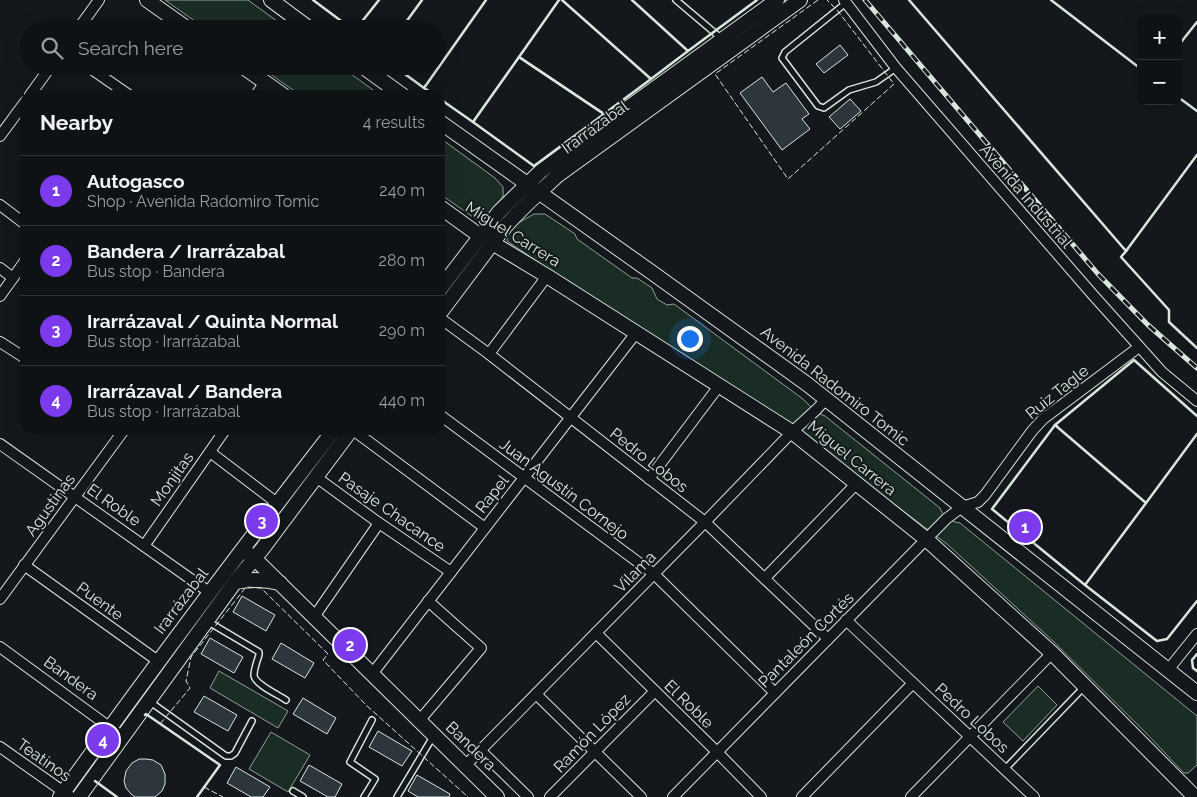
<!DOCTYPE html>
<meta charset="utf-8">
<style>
body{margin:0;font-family:Raleway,sans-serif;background:#1d2022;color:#f1f3f6}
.controls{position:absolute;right:15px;top:15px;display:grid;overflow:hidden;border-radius:10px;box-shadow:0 5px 20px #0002}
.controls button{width:45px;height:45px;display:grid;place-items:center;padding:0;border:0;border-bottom:1px solid #2f3234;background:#0f1215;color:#f1f3f6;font:25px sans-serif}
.you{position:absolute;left:689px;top:338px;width:18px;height:18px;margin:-12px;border:4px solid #fff;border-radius:50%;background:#1a73e8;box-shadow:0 0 0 8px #1a73e833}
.badge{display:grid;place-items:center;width:32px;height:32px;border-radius:50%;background:#7c3aed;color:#fff;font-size:16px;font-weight:700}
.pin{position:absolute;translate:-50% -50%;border:2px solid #fff;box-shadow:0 1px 5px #0006}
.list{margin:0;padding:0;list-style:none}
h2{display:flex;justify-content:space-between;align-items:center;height:65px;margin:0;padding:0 20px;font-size:21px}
h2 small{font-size:16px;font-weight:400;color:#9b9ea0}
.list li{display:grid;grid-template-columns:32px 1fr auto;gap:15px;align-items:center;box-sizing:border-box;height:70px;padding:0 20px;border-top:1px solid #2f3234}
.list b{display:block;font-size:19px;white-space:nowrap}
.list p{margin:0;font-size:16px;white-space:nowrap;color:#9b9ea0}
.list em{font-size:16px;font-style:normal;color:#9b9ea0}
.icon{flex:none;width:28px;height:28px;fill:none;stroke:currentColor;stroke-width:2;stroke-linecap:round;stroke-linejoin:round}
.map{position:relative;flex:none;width:1197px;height:797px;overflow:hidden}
.search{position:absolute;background:#0f1215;box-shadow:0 5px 20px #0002;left:20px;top:20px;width:425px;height:55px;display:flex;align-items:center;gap:12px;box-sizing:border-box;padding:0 18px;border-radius:28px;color:#9b9ea0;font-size:19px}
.panel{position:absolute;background:#0f1215;box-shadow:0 5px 20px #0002;left:20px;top:90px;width:425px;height:345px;border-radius:15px}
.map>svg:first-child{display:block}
.green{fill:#1a2d24;stroke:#939e99}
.building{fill:#2c363c;stroke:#d8e6dc}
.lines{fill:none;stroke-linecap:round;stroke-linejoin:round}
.lane-casing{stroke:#d8e6dc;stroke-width:8}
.street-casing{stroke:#d8e6dc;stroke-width:12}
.secondary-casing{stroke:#d8e6dc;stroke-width:16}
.lane{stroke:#14181c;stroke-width:5}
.street{stroke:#14181c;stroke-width:10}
.secondary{stroke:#14181c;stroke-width:14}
.rail-casing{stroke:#d8e6dc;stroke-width:5}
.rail{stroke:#14181c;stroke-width:3;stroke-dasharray:9;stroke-linecap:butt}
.fence{stroke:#d8e6dc;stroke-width:1;stroke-dasharray:6 2.5;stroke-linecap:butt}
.wall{stroke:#d8e6dc;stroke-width:2.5}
.labels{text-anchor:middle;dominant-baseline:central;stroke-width:4;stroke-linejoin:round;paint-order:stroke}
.street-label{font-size:16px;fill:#d8e6dc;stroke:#14181c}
</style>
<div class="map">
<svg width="1197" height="797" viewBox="0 0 1197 797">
<rect width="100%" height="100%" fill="#14181c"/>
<g class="green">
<polygon points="165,0 248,0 288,29 206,29"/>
<polygon points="259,66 340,66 380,95 300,95"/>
<polygon points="440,138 495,178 503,187 503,196 498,205 480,222 440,194"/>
<path d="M534,214H545L575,234L577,239L632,278H637L652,288L657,299L667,305L674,304L803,399L816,412L825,416L940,508C942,516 952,522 960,523L1197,716V765L1188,773H1184L1146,733L1053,641L947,544L794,429L638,330L507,241C509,226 522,221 534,214Z"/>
<polygon points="219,671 288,711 278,728 210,688"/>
<polygon points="1038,686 1057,705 1023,741 1003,722"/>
<polygon points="271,732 310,755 288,792 249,769"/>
</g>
<g class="building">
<polygon points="840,45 848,55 824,73 816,64"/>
<polygon points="762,77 773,92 786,83 809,114 802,119 810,129 782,150 740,93"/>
<polygon points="850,99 861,111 840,129 829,117"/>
<polygon points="242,596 275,615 266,631 233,612"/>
<polygon points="210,638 243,657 234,673 201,654"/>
<polygon points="281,643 314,663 305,678 272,659"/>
<polygon points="204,696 237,715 228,731 194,712"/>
<polygon points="303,698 336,718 327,734 293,714"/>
<polygon points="378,731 412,751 402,766 369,747"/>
<polygon points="139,759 146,759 153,760 161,765 165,774 165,784 162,791 155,797 135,797 131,794 126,788 124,781 126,771 132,763"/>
<polygon points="309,765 342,784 335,797 328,797 300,781"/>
<polygon points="236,767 270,787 263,797 251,797 227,783"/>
<polygon points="417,775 450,794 449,797 418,797 408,791"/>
</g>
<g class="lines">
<g class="lane-casing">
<g id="lane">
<polyline points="676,0 722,39"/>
<polyline points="846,3 785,52 782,58 818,106 824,108 849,90 876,82 896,68"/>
<path d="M207,621L259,652V655C257,661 254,669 254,675C254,684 279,695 286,700"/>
<polyline points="149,701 226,756 231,756 235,753 252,721"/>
<polyline points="1005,769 1084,687"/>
<polyline points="293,791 303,797"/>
<polyline points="364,797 375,779 350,762 372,720"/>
<polyline points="397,797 434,735"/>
</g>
</g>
<g class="street-casing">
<g id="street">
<polyline points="844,0 896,68 1093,295 1162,372 1197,401"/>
<polyline points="78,29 99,0"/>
<polyline points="87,66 129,95"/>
<polyline points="30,95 51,66"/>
<polyline points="256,95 265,82"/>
<polyline points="0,136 25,102"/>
<polyline points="0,205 25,224"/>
<polyline points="0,268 13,278"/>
<polyline points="0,296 25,261"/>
<polyline points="440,318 489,354 705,522 828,639"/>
<polyline points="0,342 25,358"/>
<polyline points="489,354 547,276"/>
<polyline points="440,415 654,574 775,693"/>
<polyline points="353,430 485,528"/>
<polyline points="0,444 209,592"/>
<polyline points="210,452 277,503"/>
<polyline points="316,477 379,523 451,572"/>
<polyline points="649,479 719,386"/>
<polyline points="144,546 225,430"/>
<polyline points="24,565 158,661"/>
<polyline points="765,578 856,484"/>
<polyline points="0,599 124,430"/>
<polyline points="314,617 379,523"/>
<polyline points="846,620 1034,797"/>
<polyline points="596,633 717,752 761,797"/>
<polyline points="0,647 123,737"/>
<polyline points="1168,670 1197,634"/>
<polyline points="372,674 636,333"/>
<polyline points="536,694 641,797"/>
<polyline points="419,721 481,648 428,601"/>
<polyline points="0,747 71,797"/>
<polyline points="480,750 528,797"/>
<polyline points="465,766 705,522 792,432 817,409 826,399"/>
<polyline points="550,797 655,691"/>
<polyline points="673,797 946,519 962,507 978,502 985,495 1032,431 1043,419 1139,347"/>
<polyline points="802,797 913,683"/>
<polyline points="911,797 1052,653"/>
</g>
</g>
<g class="secondary-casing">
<g id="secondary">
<polyline points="147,0 188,29"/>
<polyline points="271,0 310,29"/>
<polyline points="242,66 283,95"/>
<polyline points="362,66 402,95"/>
<polyline points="440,122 654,274 807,384 1197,693"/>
<polyline points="440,207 476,233 547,276 792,432 926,539 1052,653 1195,797"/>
<polyline points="440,289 499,212 541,171 777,0"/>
<path d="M440,313L503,229C520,209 539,193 558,175L800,0"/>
<polyline points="247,553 254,558 497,797"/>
<path d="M235,582C251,579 264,579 280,583"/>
<path d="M60,797C149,673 240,551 334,430"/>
<polyline points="79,797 235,582 263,548 351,430"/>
</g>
</g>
<use href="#lane" class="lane"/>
<use href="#street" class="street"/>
<use href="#secondary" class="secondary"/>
<g class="rail-casing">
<polyline id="rail" points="865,0 1098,274 1148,325 1197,368"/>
</g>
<use href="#rail" class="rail"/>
<g class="fence">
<polyline points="818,0 715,74 788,179 894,84 837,10 827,0"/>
<polyline points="160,724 190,688 186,681 191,657 246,587 261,588 328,654 323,660 366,705 468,797"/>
<polyline points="204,787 223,797"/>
</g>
<g class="wall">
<polyline points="313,0 352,29"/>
<polyline points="559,0 519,57 604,114 651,79 562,0"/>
<polyline points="632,0 688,51 651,79 650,78"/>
<polyline points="909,0 1126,251 1197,155"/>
<polyline points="1051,0 1141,69"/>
<polyline points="356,29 379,0"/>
<polyline points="401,29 422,0"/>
<polyline points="1178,46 1197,22"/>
<polyline points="688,51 757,0"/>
<polygon points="519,57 604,114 534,166 473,122"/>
<polyline points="394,66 424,88 486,0"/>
<polyline points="425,86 424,88 435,95"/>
<polyline points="1178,97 1197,111"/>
<polyline points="440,99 473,122 474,121"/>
<polyline points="1127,250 1121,257 1169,310 1169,322 1197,348"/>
<polygon points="1055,425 1146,503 1085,585 992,509"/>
<polyline points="1057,426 1055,425 1134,360 1197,416"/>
<polyline points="1146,503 1197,434"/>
<polyline points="1085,585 1157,641 1167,639 1197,601"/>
<polyline points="1197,654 1192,660 1193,668 1197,671"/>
<polyline points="145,715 146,714 220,765 197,797"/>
<polyline points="95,781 117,797"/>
</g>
</g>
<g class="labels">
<g class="street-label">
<text transform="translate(595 127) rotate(-36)">Irarrázabal</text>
<text transform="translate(1026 196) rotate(49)">Avenida Industrial</text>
<text transform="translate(513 234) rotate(32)">Miguel Carrera</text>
<text transform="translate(835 386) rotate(38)">Avenida Radomiro Tomic</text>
<text transform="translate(1057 392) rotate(-39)">Ruiz Tagle</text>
<text transform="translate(852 458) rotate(39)">Miguel Carrera</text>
<text transform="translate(649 460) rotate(38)">Pedro Lobos</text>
<text transform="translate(172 479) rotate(-55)">Monjitas</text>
<text transform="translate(564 489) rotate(37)">Juan Agustín Cornejo</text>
<text transform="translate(492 494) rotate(-52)">Rapel</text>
<text transform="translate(50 505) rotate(-54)">Agustinas</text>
<text transform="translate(114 505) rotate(35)">El Roble</text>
<text transform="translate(392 512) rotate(35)">Pasaje Chacance</text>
<text transform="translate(635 572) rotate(-45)">Vilama</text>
<text transform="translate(100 601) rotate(36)">Puente</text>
<text transform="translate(181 601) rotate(-53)">Irarrázabal</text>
<text transform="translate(806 640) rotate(-45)">Pantaleón Cortés</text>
<text transform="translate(71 678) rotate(36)">Bandera</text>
<text transform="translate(689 704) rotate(44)">El Roble</text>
<text transform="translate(972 718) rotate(43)">Pedro Lobos</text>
<text transform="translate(592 733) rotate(-46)">Ramón López</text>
<text transform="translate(471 746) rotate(44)">Bandera</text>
<text transform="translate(44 760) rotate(35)">Teatinos</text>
</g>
</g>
</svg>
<div class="controls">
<button>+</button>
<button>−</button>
</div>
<div class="you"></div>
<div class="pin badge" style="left:1025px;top:527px">1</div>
<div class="pin badge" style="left:350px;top:645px">2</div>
<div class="pin badge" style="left:262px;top:521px">3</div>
<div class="pin badge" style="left:103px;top:740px">4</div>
<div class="search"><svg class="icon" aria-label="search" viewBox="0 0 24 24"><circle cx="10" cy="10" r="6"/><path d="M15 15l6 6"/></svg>Search here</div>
<section class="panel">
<h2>Nearby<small>4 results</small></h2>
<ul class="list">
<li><span class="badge">1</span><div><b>Autogasco</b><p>Shop · Avenida Radomiro Tomic</p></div><em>240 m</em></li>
<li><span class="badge">2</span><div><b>Bandera / Irarrázabal</b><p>Bus stop · Bandera</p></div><em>280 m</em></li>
<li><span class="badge">3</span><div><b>Irarrázaval / Quinta Normal</b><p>Bus stop · Irarrázabal</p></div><em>290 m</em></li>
<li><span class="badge">4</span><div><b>Irarrázaval / Bandera</b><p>Bus stop · Irarrázabal</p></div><em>440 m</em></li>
</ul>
</section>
</div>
